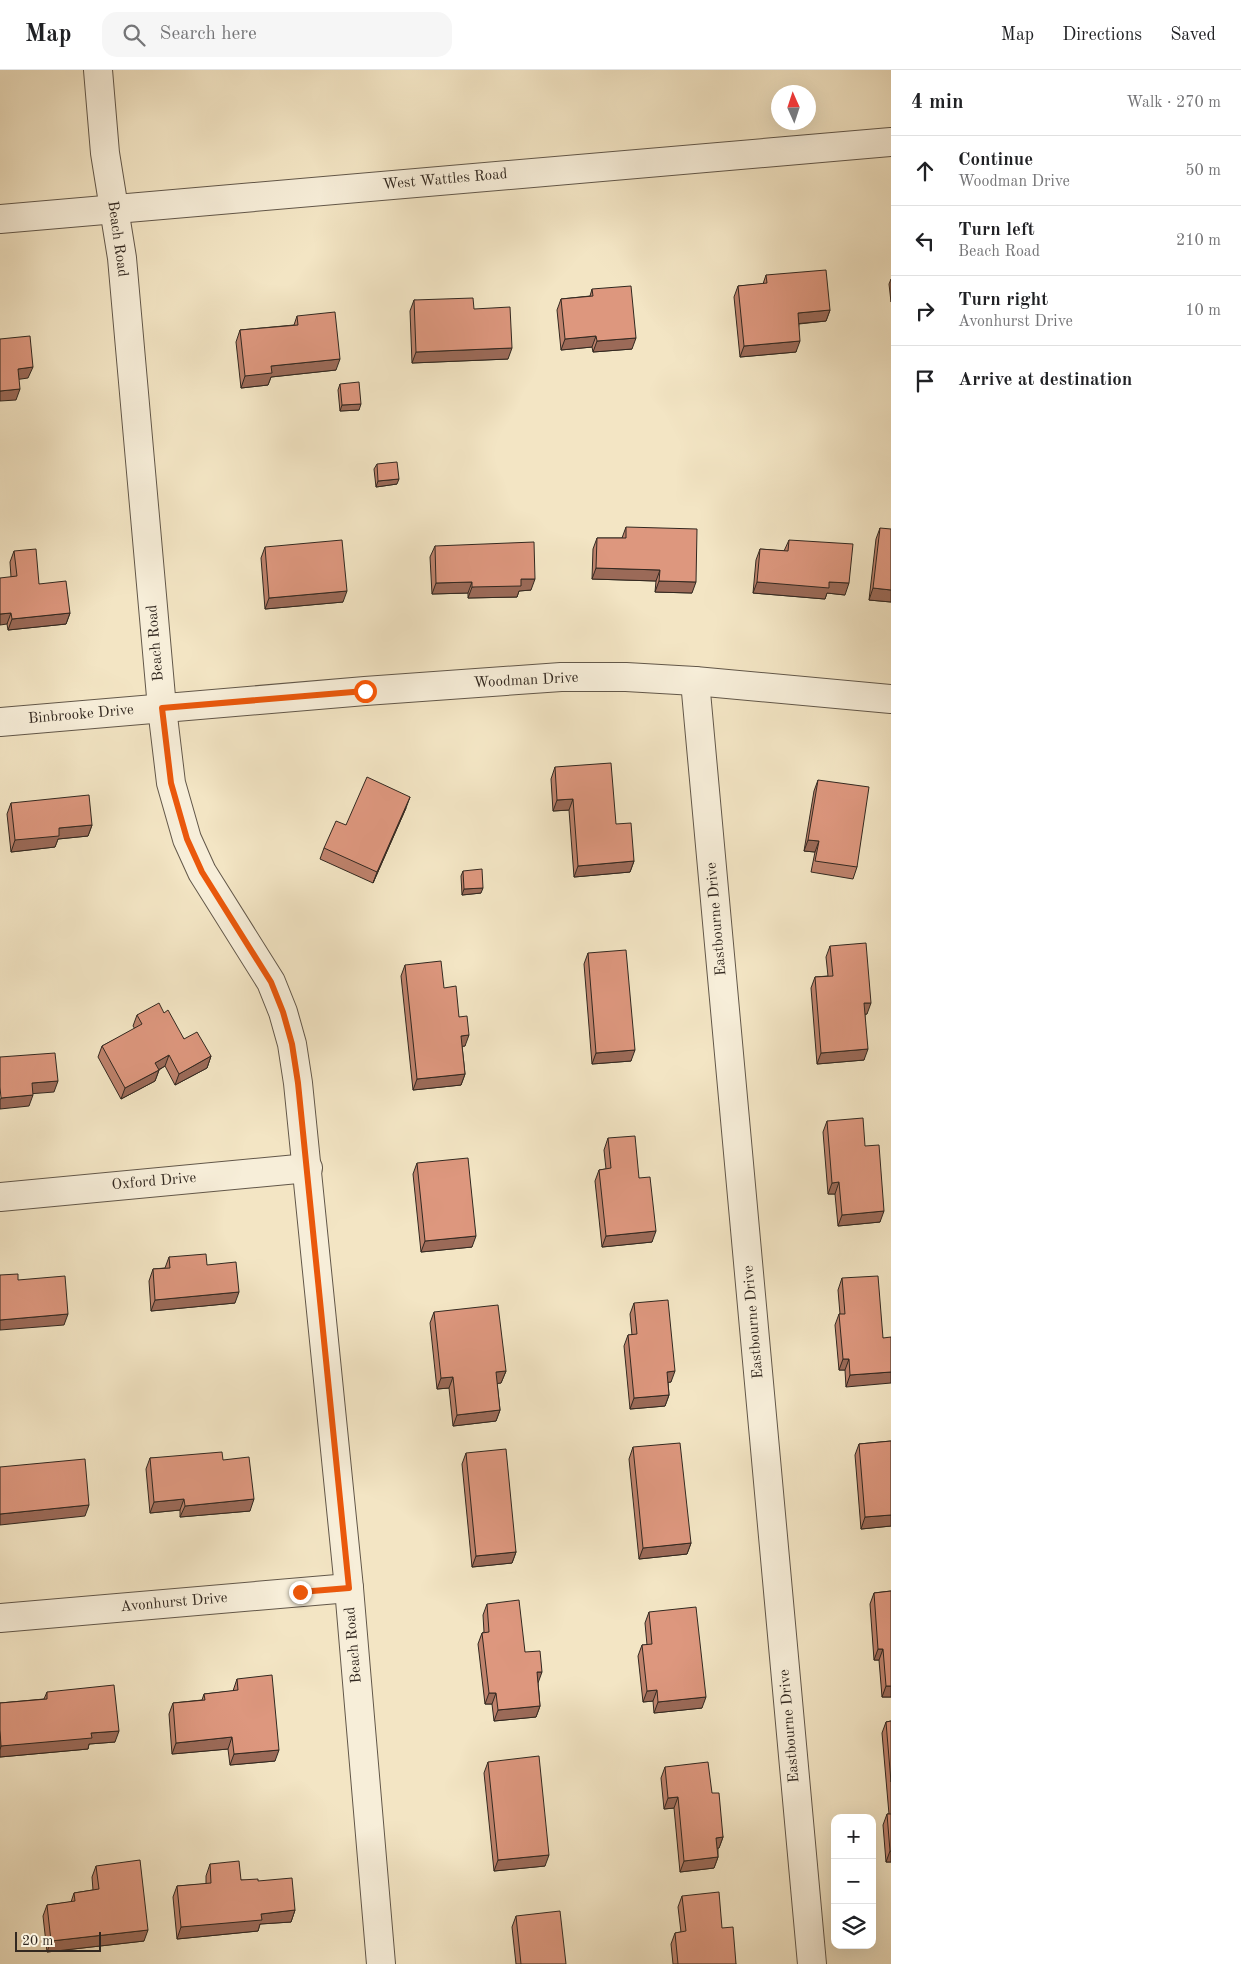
<!DOCTYPE html>
<meta charset="utf-8">
<style>
body{margin:0;font-family:"Old Standard TT",serif;background:#f6f6f6;color:#202124}
.controls{position:absolute;right:15px;bottom:15px;display:grid;overflow:hidden;border-radius:10px;box-shadow:0 5px 20px #0002}
.controls button{width:45px;height:45px;display:grid;place-items:center;padding:0;border:0;border-bottom:1px solid #e0e0e0;background:#fff;color:#202124;font:25px sans-serif}
.compass{position:absolute;left:771px;top:15px;width:45px;height:45px;border-radius:50%;background:#fff;box-shadow:0 5px 20px #0002;rotate:357deg}
.scale{position:absolute;left:15px;bottom:12px;width:86px;box-sizing:border-box;padding-left:5px;border:2px solid #322820;border-top:0;font-size:14px;line-height:18px;white-space:nowrap;color:#322820;-webkit-text-stroke:4px #f7eed9;paint-order:stroke}
.stop{position:absolute;width:15px;height:15px;margin:-11px;border:4px solid #ea580c;border-radius:50%;background:#fff}
.stop.end{background:#ea580c;border-color:#fff;box-shadow:0 1px 5px #0008}
.list{margin:0;padding:0;list-style:none}
h2{display:flex;justify-content:space-between;align-items:center;height:65px;margin:0;padding:0 20px;font-size:21px}
h2 small{font-size:16px;font-weight:400;color:#757577}
.list li{display:grid;grid-template-columns:32px 1fr auto;gap:15px;align-items:center;box-sizing:border-box;height:70px;padding:0 20px;border-top:1px solid #e0e0e0}
.list b{display:block;font-size:19px;white-space:nowrap}
.list p{margin:0;font-size:16px;white-space:nowrap;color:#757577}
.list em{font-size:16px;font-style:normal;color:#757577}
.icon{flex:none;width:28px;height:28px;fill:none;stroke:currentColor;stroke-width:2;stroke-linecap:round;stroke-linejoin:round}
.map{position:relative;flex:none;width:891px;height:1894px;overflow:hidden}
header{display:flex;align-items:center;gap:30px;box-sizing:border-box;height:70px;padding:0 25px;background:#fff;border-bottom:1px solid #e0e0e0}
header strong{font-size:24px}
nav{display:flex;gap:28px;margin-inline-start:auto;font-size:18px}
.search{width:350px;height:45px;background:#f6f6f6;display:flex;align-items:center;gap:12px;box-sizing:border-box;padding:0 18px;border-radius:15px;color:#757577;font-size:19px}
main{display:flex}
aside{flex:1;background:#fff}
.map>svg:first-child{display:block}
.lines{fill:none;stroke-linecap:round;stroke-linejoin:round}
.minor-casing{stroke:#625749;stroke-width:30}
.minor{stroke:#f7eed9;stroke-width:28}
.wall{fill:#be826c;stroke:#322820}
.shaded-wall{fill:#9b6a58;stroke:#322820}
.building{fill:#dd977e;stroke:#322820}
.route{stroke:#ea580c;stroke-width:6}
.labels{text-anchor:middle;dominant-baseline:central;stroke-width:5;stroke-linejoin:round;paint-order:stroke}
.street-label{font-size:15px;fill:#322820;stroke:#f7eed9}
</style>
<header>
<strong>Map</strong>
<div class="search"><svg class="icon" aria-label="search" viewBox="0 0 24 24"><circle cx="10" cy="10" r="6"/><path d="M15 15l6 6"/></svg>Search here</div>
<nav><a>Map</a><a>Directions</a><a>Saved</a></nav>
</header>
<main>
<div class="map">
<svg width="891" height="1894" viewBox="0 0 891 1894">
<rect width="100%" height="100%" fill="#f3e5c4"/>
<filter id="stains"><feTurbulence type="fractalNoise" baseFrequency=".004" numOctaves="4"/><feColorMatrix values="0 0 0 0 .2 0 0 0 0 .09 0 0 0 0 .02 0 0 0 .5 -.17"/></filter>
<radialGradient id="worn" r=".72"><stop offset=".6" stop-color="#630" stop-opacity="0"/><stop offset="1" stop-color="#630" stop-opacity=".3"/></radialGradient>
<g class="lines">
<g class="minor-casing">
<g id="minor">
<polyline points="98,0 105,83 122,188 162,638 171,713 187,769 202,802 271,912 283,942 292,974 298,1013 349,1518 381,1894"/>
<polyline points="0,149 891,72"/>
<polyline points="695,611 812,1894"/>
<polyline points="0,652 365,621 561,607 626,607 695,611 891,629"/>
<polyline points="0,1127 308,1098"/>
<polyline points="0,1548 349,1518"/>
</g>
</g>
<use href="#minor" class="minor"/>
</g>
<g class="wall">
<polygon points="766,205 830,240 826,251 799,254 796,282 740,287 734,227 738,216 763,214"/>
<polygon points="891,209 891,232 889,214"/>
<polygon points="592,219 632,279 593,282 592,277 561,280 557,240 561,229 590,226"/>
<polygon points="414,230 474,239 508,289 412,293 410,241"/>
<polygon points="297,246 336,300 271,307 268,315 241,318 236,272 240,260 294,255"/>
<polygon points="340,314 359,340 340,341 338,320"/>
<polygon points="377,394 397,414 376,417 374,399"/>
<polygon points="626,457 692,523 655,522 656,511 592,509 593,479 597,468 622,468"/>
<polygon points="880,458 891,532 869,530 876,469"/>
<polygon points="789,470 845,525 827,523 825,529 753,523 756,490 760,479 784,481"/>
<polygon points="435,476 531,520 519,521 517,527 468,528 468,523 432,524 430,487"/>
<polygon points="265,477 343,532 265,539 261,488"/>
<polygon points="14,481 39,514 70,543 66,554 8,560 7,554 11,507 10,492"/>
<polygon points="555,697 634,791 630,802 574,807 569,740 553,741 551,709"/>
<polygon points="818,710 857,797 853,809 811,802 815,782 804,781 814,721"/>
<polygon points="11,733 92,755 88,766 58,769 55,777 11,782 7,744"/>
<polygon points="406,738 373,813 320,789 324,778 346,755"/>
<polygon points="463,801 481,823 462,825 461,806"/>
<polygon points="830,876 867,944 865,944 864,990 817,994 811,918 815,907 828,906 826,887"/>
<polygon points="588,883 631,991 592,994 584,894"/>
<polygon points="405,895 444,918 459,947 465,976 462,976 465,1004 461,1015 413,1020 401,906"/>
<polygon points="164,943 184,969 211,986 207,998 175,1015 165,996 159,1000 155,1011 121,1029 98,987 102,976 135,959 133,956 137,945"/>
<polygon points="827,1051 865,1076 880,1152 838,1156 835,1124 828,1124 823,1062"/>
<polygon points="608,1068 639,1108 652,1172 602,1177 595,1111 599,1100 606,1099 604,1080"/>
<polygon points="417,1093 472,1177 421,1182 413,1104"/>
<polygon points="169,1187 207,1195 235,1233 151,1241 149,1211 153,1199 165,1198"/>
<polygon points="842,1208 883,1268 846,1317 845,1300 839,1300 835,1255 839,1244 840,1244 838,1220"/>
<polygon points="634,1233 671,1312 668,1312 669,1325 665,1336 630,1339 624,1276 628,1265 632,1265 630,1244"/>
<polygon points="434,1242 506,1301 501,1313 497,1313 500,1340 496,1351 453,1356 449,1318 437,1319 430,1253"/>
<polygon points="891,1371 891,1456 861,1459 855,1385 859,1374"/>
<polygon points="633,1377 691,1473 687,1484 639,1489 629,1389"/>
<polygon points="466,1383 516,1482 512,1493 472,1497 462,1394"/>
<polygon points="150,1388 223,1390 250,1441 180,1447 180,1440 150,1443 146,1399"/>
<polygon points="891,1521 891,1627 882,1627 879,1590 874,1590 870,1534 874,1523"/>
<polygon points="487,1534 525,1582 538,1613 540,1636 536,1647 494,1651 492,1634 485,1634 478,1574 482,1563 484,1562 483,1545"/>
<polygon points="649,1542 702,1638 654,1643 653,1631 643,1632 638,1586 642,1575 647,1575 645,1553"/>
<polygon points="237,1609 275,1691 230,1695 228,1679 172,1684 169,1644 173,1633 202,1630 204,1624 233,1621"/>
<polygon points="47,1622 115,1672 89,1674 88,1679 0,1687 0,1633 44,1629"/>
<polygon points="891,1651 891,1792 886,1792 883,1755 887,1744 889,1744 882,1663 886,1652"/>
<polygon points="488,1692 545,1796 494,1801 484,1703"/>
<polygon points="665,1697 712,1723 723,1767 719,1778 718,1778 718,1787 714,1798 680,1802 674,1738 664,1739 661,1708"/>
<polygon points="210,1794 241,1810 258,1811 295,1840 291,1852 260,1854 258,1861 177,1869 173,1827 177,1816 206,1814 206,1806"/>
<polygon points="96,1796 144,1871 47,1882 43,1846 47,1835 71,1832 74,1823 93,1820 92,1807"/>
<polygon points="682,1826 722,1858 736,1894 673,1894 671,1874 675,1863 681,1862 678,1837"/>
<polygon points="516,1846 566,1894 516,1894 512,1857"/>
</g>
<g class="shaded-wall">
<polygon points="830,240 826,251 794,254 798,243"/>
<polygon points="596,266 592,277 561,280 565,269"/>
<polygon points="636,268 632,279 593,282 597,271"/>
<polygon points="800,271 796,282 740,287 744,276"/>
<polygon points="512,278 508,289 412,293 416,282"/>
<polygon points="340,289 336,300 271,307 268,315 241,318 245,306 271,296"/>
<polygon points="33,297 28,308 14,310 18,299"/>
<polygon points="20,319 16,330 0,331 0,321"/>
<polygon points="361,334 359,340 340,341 342,335"/>
<polygon points="399,409 397,414 376,417 378,411"/>
<polygon points="596,498 660,500 656,511 592,509"/>
<polygon points="521,509 535,509 531,520 519,521 517,527 468,528 472,517"/>
<polygon points="659,511 696,512 692,523 655,522"/>
<polygon points="472,512 468,523 432,524 436,513"/>
<polygon points="757,512 829,512 849,513 845,525 827,523 825,529 753,523"/>
<polygon points="873,518 891,520 891,532 869,530"/>
<polygon points="347,521 343,532 265,539 269,528"/>
<polygon points="11,543 7,554 0,555 0,544"/>
<polygon points="70,543 66,554 8,560 12,549"/>
<polygon points="410,727 406,738 373,813 377,802"/>
<polygon points="573,729 569,740 553,741 557,730"/>
<polygon points="92,755 88,766 58,769 55,777 11,782 15,770 59,758"/>
<polygon points="808,770 819,771 815,782 804,781"/>
<polygon points="634,791 630,802 574,807 578,796"/>
<polygon points="483,818 481,823 462,825 464,819"/>
<polygon points="864,933 871,933 867,944 860,945"/>
<polygon points="469,965 465,976 457,977 461,966"/>
<polygon points="868,979 864,990 817,994 821,983"/>
<polygon points="635,980 631,991 592,994 596,983"/>
<polygon points="169,985 165,996 151,1004 155,993"/>
<polygon points="211,986 207,998 175,1015 179,1004"/>
<polygon points="159,1000 155,1011 121,1029 125,1018"/>
<polygon points="465,1004 461,1015 413,1020 417,1009"/>
<polygon points="58,1011 54,1022 28,1024 32,1013"/>
<polygon points="33,1025 29,1036 0,1039 0,1030 1,1028"/>
<polygon points="839,1112 835,1124 828,1124 832,1113"/>
<polygon points="884,1141 880,1152 838,1156 842,1145"/>
<polygon points="656,1161 652,1172 602,1177 606,1166"/>
<polygon points="476,1166 472,1177 421,1182 425,1171"/>
<polygon points="239,1222 235,1233 151,1241 155,1230"/>
<polygon points="68,1244 64,1255 0,1260 0,1250"/>
<polygon points="843,1289 849,1289 845,1300 839,1300"/>
<polygon points="506,1301 501,1313 492,1314 496,1302"/>
<polygon points="675,1301 671,1312 663,1313 667,1302"/>
<polygon points="891,1302 891,1313 846,1317 850,1305"/>
<polygon points="453,1307 449,1318 437,1319 441,1308"/>
<polygon points="669,1325 665,1336 630,1339 634,1328"/>
<polygon points="500,1340 496,1351 453,1356 457,1345"/>
<polygon points="184,1429 180,1440 150,1443 154,1432"/>
<polygon points="254,1429 250,1441 180,1447 185,1436"/>
<polygon points="89,1435 85,1446 0,1455 0,1444"/>
<polygon points="891,1445 891,1456 861,1459 865,1447"/>
<polygon points="691,1473 687,1484 639,1489 643,1478"/>
<polygon points="516,1482 512,1493 472,1497 476,1486"/>
<polygon points="878,1579 883,1579 879,1590 874,1590"/>
<polygon points="537,1602 542,1602 538,1613 532,1613"/>
<polygon points="886,1616 891,1616 891,1627 882,1627"/>
<polygon points="657,1620 653,1631 643,1632 647,1621"/>
<polygon points="489,1623 496,1623 492,1634 485,1634"/>
<polygon points="706,1627 702,1638 654,1643 658,1632"/>
<polygon points="540,1636 536,1647 494,1651 498,1640"/>
<polygon points="119,1661 115,1672 89,1674 88,1679 0,1687 0,1680 1,1676 91,1663"/>
<polygon points="232,1667 228,1679 172,1684 176,1673"/>
<polygon points="279,1680 275,1691 230,1695 234,1684"/>
<polygon points="678,1727 674,1738 664,1739 668,1728"/>
<polygon points="723,1767 719,1778 712,1779 716,1768"/>
<polygon points="890,1781 891,1781 891,1792 886,1792"/>
<polygon points="549,1785 545,1796 494,1801 498,1790"/>
<polygon points="718,1787 714,1798 680,1802 684,1791"/>
<polygon points="295,1840 291,1852 260,1854 258,1861 177,1869 181,1857 261,1844"/>
<polygon points="148,1860 144,1871 47,1882 51,1871"/>
</g>
<g class="building">
<polygon points="826,200 830,240 798,243 800,271 744,276 738,216 767,213 766,205"/>
<polygon points="631,216 636,268 597,271 596,266 565,269 561,229 593,226 592,219"/>
<polygon points="473,228 474,239 510,237 512,278 416,282 414,230"/>
<polygon points="335,242 340,289 271,296 272,303 245,306 240,260 298,255 297,246"/>
<polygon points="30,266 33,297 18,299 20,319 0,321 0,269"/>
<polygon points="359,312 361,334 342,335 340,314"/>
<polygon points="397,392 399,409 378,411 377,394"/>
<polygon points="626,457 697,459 696,512 659,511 660,500 596,498 597,468 626,468"/>
<polygon points="880,458 891,459 891,520 873,518"/>
<polygon points="342,470 347,521 269,528 265,477"/>
<polygon points="789,470 853,474 849,513 829,512 829,518 757,512 760,479 788,481"/>
<polygon points="534,472 535,509 521,509 521,516 472,517 472,512 436,513 435,476"/>
<polygon points="36,479 39,514 66,511 70,543 12,549 11,543 0,544 0,508 17,506 14,481"/>
<polygon points="611,693 616,754 631,753 634,791 578,796 573,729 557,730 555,697"/>
<polygon points="367,707 410,727 377,802 324,778 336,751 346,755"/>
<polygon points="818,710 869,717 857,797 815,791 819,771 808,770"/>
<polygon points="89,725 92,755 59,758 59,766 15,770 11,733"/>
<polygon points="482,799 483,818 464,819 463,801"/>
<polygon points="866,873 871,933 864,933 868,979 821,983 815,907 833,906 830,876"/>
<polygon points="626,880 635,980 596,983 588,883"/>
<polygon points="441,891 444,918 456,916 459,947 467,946 469,965 461,966 465,1004 417,1009 405,895"/>
<polygon points="159,933 164,943 168,940 184,969 197,962 211,986 179,1004 169,985 155,993 159,1000 125,1018 102,976 142,954 137,945"/>
<polygon points="55,983 58,1011 32,1013 33,1025 1,1028 0,1017 0,987"/>
<polygon points="863,1048 865,1076 879,1075 884,1141 842,1145 839,1112 832,1113 827,1051"/>
<polygon points="635,1066 639,1108 650,1107 656,1161 606,1166 599,1100 611,1098 608,1068"/>
<polygon points="468,1088 476,1166 425,1171 417,1093"/>
<polygon points="206,1184 207,1195 236,1192 239,1222 155,1230 153,1199 170,1198 169,1187"/>
<polygon points="18,1204 18,1210 65,1206 68,1244 0,1250 0,1205"/>
<polygon points="878,1206 883,1268 891,1267 891,1302 850,1305 849,1289 843,1289 839,1244 845,1244 842,1208"/>
<polygon points="668,1230 675,1301 667,1302 669,1325 634,1328 628,1265 637,1264 634,1233"/>
<polygon points="498,1235 506,1301 496,1302 500,1340 457,1345 453,1307 441,1308 434,1242"/>
<polygon points="891,1371 891,1445 865,1447 859,1374"/>
<polygon points="680,1373 691,1473 643,1478 633,1377"/>
<polygon points="506,1379 516,1482 476,1486 466,1383"/>
<polygon points="222,1382 223,1390 249,1387 254,1429 185,1436 184,1429 154,1432 150,1388"/>
<polygon points="85,1389 89,1435 0,1444 0,1397"/>
<polygon points="891,1521 891,1616 886,1616 883,1579 878,1579 874,1523"/>
<polygon points="519,1530 525,1582 540,1581 542,1602 537,1602 540,1636 498,1640 496,1623 489,1623 482,1563 489,1562 487,1534"/>
<polygon points="696,1537 706,1627 658,1632 657,1620 647,1621 642,1575 652,1574 649,1542"/>
<polygon points="272,1605 279,1680 234,1684 232,1667 176,1673 173,1633 205,1630 204,1624 238,1620 237,1609"/>
<polygon points="114,1615 119,1661 91,1663 92,1668 1,1676 0,1660 0,1633 47,1629 47,1622"/>
<polygon points="891,1651 891,1712 886,1652"/>
<polygon points="539,1686 549,1785 498,1790 488,1692"/>
<polygon points="708,1692 712,1723 719,1723 723,1767 716,1768 718,1787 684,1791 678,1727 668,1728 665,1697"/>
<polygon points="887,1744 891,1744 891,1781 890,1781"/>
<polygon points="140,1790 148,1860 51,1871 47,1835 75,1831 74,1823 99,1819 96,1796"/>
<polygon points="239,1791 241,1810 258,1809 258,1811 292,1808 295,1840 261,1844 262,1850 181,1857 177,1816 211,1813 210,1794"/>
<polygon points="719,1822 722,1858 733,1857 736,1894 678,1894 675,1863 686,1861 682,1826"/>
<polygon points="560,1841 566,1894 521,1894 516,1846"/>
</g>
<g class="lines">
<polyline class="route" points="300,1522 349,1518 298,1013 292,974 283,942 271,912 202,802 187,769 171,713 162,638 365,621"/>
</g>
<g class="labels">
<g class="street-label">
<text transform="translate(445 110) rotate(-5)">West Wattles Road</text>
<text transform="translate(117 169) rotate(82)">Beach Road</text>
<text transform="translate(156 573) rotate(-95)">Beach Road</text>
<text transform="translate(526 611) rotate(-3)">Woodman Drive</text>
<text transform="translate(81 645) rotate(-5)">Binbrooke Drive</text>
<text transform="translate(717 849) rotate(-95)">Eastbourne Drive</text>
<text transform="translate(154 1112) rotate(-5)">Oxford Drive</text>
<text transform="translate(754 1252) rotate(-95)">Eastbourne Drive</text>
<text transform="translate(174 1533) rotate(-5)">Avonhurst Drive</text>
<text transform="translate(354 1575) rotate(-95)">Beach Road</text>
<text transform="translate(790 1656) rotate(-95)">Eastbourne Drive</text>
</g>
</g>
<rect width="100%" height="100%" filter="url(#stains)"/>
<rect width="100%" height="100%" fill="url(#worn)"/>
</svg>
<div class="controls">
<button>+</button>
<button>−</button>
<button><svg class="icon" aria-label="layers" viewBox="0 0 24 24"><path d="M12 4l9 5-9 5-9-5zM3 14l9 5 9-5"/></svg></button>
</div>
<svg class="compass" viewBox="-18 -18 36 36"><path d="M0-13l5 13h-10z" fill="#e53935"/><path d="M0 13l5-13h-10z" fill="#757577"/></svg>
<div class="scale">20 m</div>
<div class="stop" style="left:365px;top:621px"></div>
<div class="stop end" style="left:300px;top:1522px"></div>
</div>
<aside>
<h2>4 min<small>Walk · 270 m</small></h2>
<ul class="list">
<li><svg class="icon" aria-label="ahead" viewBox="0 0 24 24"><path d="M12 20V5M6 11l6-6 6 6"/></svg><div><b>Continue</b><p>Woodman Drive</p></div><em>50 m</em></li>
<li><svg class="icon" aria-label="left" viewBox="0 0 24 24"><path d="M17 20v-9H6M10 6l-5 5 5 5"/></svg><div><b>Turn left</b><p>Beach Road</p></div><em>210 m</em></li>
<li><svg class="icon" aria-label="right" viewBox="0 0 24 24"><path d="M7 20v-9h11M14 6l5 5-5 5"/></svg><div><b>Turn right</b><p>Avonhurst Drive</p></div><em>10 m</em></li>
<li><svg class="icon" aria-label="arrive" viewBox="0 0 24 24"><path d="M6 21V4h12l-3 4 3 4H6"/></svg><div><b>Arrive at destination</b></div></li>
</ul>
</aside>
</main>
